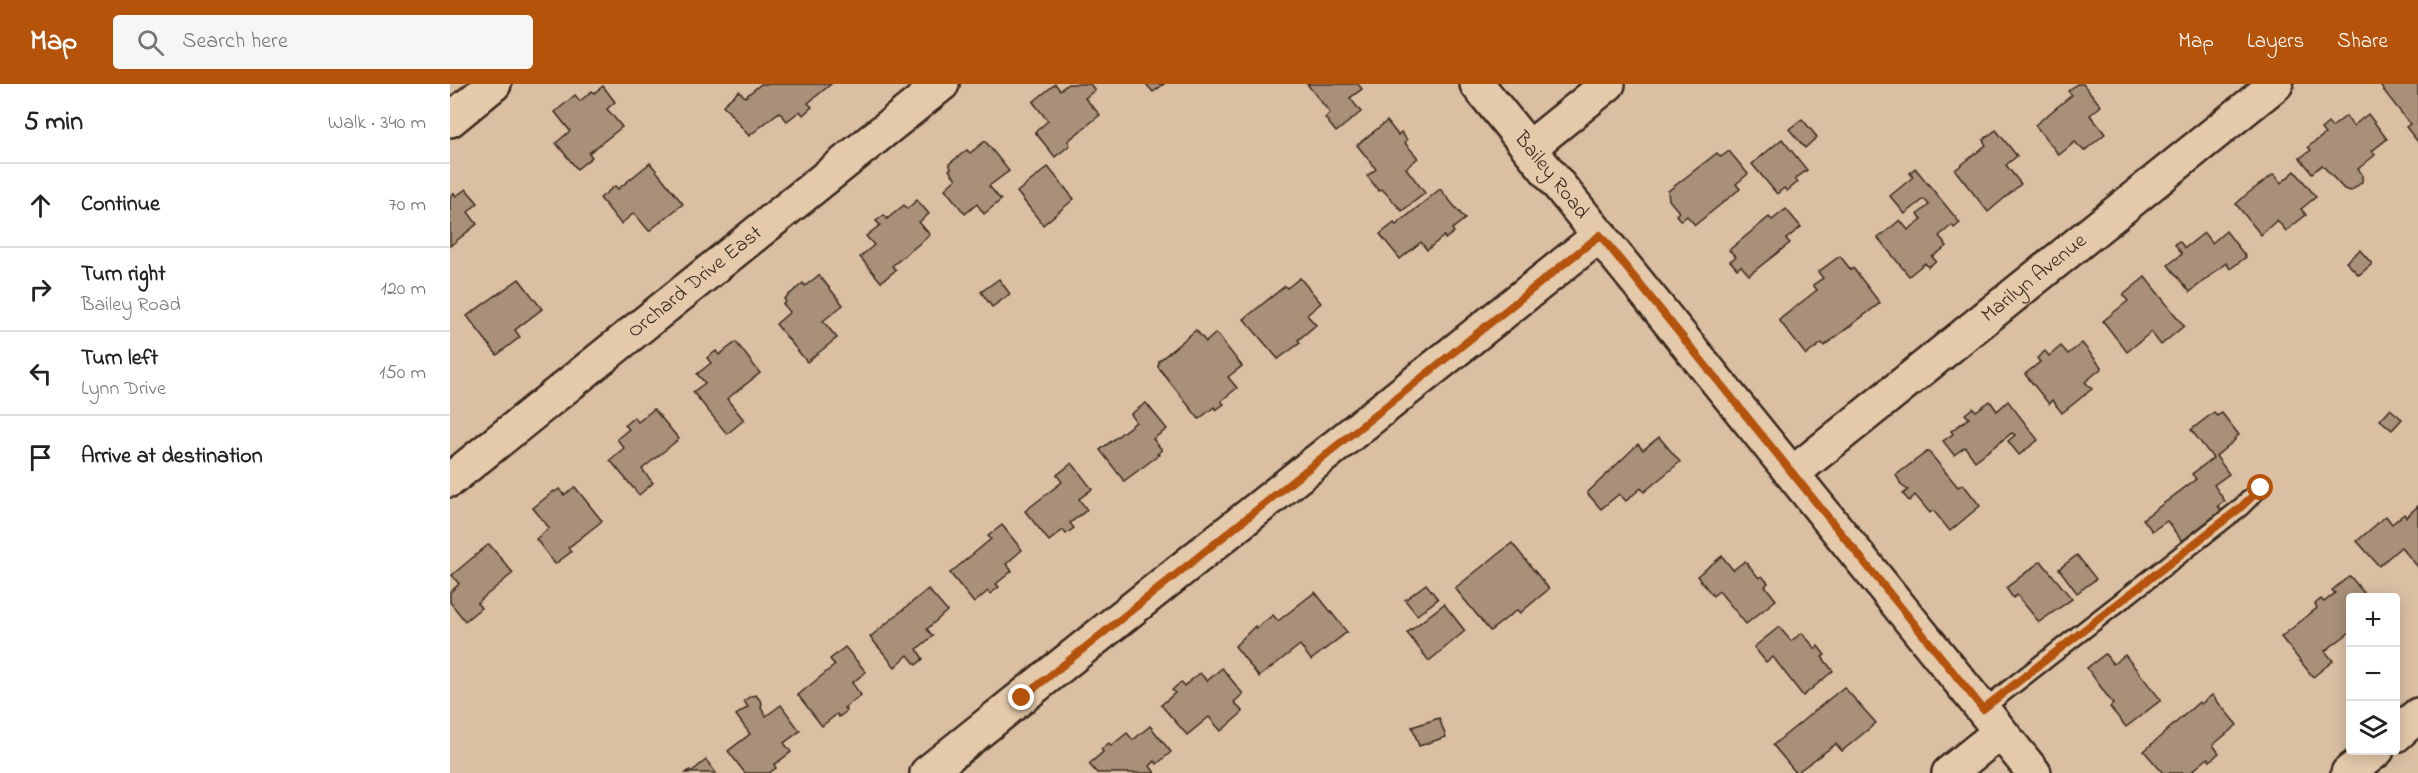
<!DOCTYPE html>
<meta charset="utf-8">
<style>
body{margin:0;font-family:"Indie Flower",sans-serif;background:#f6f6f6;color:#222}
.controls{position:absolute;right:18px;bottom:18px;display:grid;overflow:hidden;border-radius:6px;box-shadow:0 3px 15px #0003}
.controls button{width:54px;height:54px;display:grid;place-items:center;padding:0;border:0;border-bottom:2px solid #e0e0e0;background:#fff;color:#222;font:30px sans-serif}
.stop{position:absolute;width:18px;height:18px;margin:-14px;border:4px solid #b45309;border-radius:50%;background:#fff}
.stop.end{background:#b45309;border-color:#fff;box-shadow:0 2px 6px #0008}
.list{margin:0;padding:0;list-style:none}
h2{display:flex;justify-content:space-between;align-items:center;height:78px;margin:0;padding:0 24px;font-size:26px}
h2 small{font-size:20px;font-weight:400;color:#767676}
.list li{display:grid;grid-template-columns:39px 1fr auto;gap:18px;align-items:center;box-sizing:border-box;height:84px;padding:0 24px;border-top:2px solid #e0e0e0}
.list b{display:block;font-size:22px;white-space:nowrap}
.list p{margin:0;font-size:20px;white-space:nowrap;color:#767676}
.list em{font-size:20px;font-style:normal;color:#767676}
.icon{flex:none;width:33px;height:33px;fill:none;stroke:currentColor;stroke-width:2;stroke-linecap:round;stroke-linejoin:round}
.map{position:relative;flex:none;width:1968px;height:689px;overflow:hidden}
header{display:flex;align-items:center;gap:36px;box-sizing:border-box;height:84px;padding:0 30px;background:#b45309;color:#fff}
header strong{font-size:28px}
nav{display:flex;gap:33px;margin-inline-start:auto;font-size:21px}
.search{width:420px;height:54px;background:#f6f6f6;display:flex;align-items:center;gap:15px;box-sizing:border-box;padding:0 21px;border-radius:6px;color:#767676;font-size:22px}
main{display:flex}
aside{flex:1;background:#fff}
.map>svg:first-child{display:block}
.building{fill:#a89079;stroke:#3b2a1e;stroke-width:1.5}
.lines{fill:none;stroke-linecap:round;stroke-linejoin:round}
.service-casing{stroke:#3b2a1e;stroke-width:21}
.minor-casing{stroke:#3b2a1e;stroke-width:38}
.tertiary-casing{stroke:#3b2a1e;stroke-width:38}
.service{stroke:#e4c9ab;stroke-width:16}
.minor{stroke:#e4c9ab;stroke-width:33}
.tertiary{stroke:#e4c9ab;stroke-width:33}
.route{stroke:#b45309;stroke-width:8}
.labels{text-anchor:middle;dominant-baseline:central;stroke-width:5;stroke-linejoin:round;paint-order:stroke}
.street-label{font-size:21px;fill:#3b2a1e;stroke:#e4c9ab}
</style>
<header>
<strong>Map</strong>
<div class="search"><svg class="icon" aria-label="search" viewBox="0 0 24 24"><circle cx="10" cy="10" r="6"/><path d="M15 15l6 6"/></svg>Search here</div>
<nav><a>Map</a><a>Layers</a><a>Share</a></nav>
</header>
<main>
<aside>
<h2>5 min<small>Walk · 340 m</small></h2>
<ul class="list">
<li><svg class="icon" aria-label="ahead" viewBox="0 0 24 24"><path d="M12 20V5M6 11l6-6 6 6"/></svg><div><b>Continue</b></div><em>70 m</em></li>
<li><svg class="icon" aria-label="right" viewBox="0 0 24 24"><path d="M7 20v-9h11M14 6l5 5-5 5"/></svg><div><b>Turn right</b><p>Bailey Road</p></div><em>120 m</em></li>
<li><svg class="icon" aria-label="left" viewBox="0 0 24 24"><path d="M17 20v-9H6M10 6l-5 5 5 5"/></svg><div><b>Turn left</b><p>Lynn Drive</p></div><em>150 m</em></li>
<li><svg class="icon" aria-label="arrive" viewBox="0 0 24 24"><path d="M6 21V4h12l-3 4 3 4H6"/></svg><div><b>Arrive at destination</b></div></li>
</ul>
</aside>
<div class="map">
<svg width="1968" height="689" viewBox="0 0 1968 689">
<rect width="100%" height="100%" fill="#dabfa3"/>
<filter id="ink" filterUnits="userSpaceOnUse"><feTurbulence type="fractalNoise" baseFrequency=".0167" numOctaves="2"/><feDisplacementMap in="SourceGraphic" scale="12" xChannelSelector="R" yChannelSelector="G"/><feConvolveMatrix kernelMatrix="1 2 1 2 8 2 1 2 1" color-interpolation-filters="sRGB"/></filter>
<g filter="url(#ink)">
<g class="building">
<polygon points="311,0 381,0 358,19 362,23 353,31 350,27 337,37 329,28 299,52 273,21 289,7 295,13"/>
<polygon points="605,0 610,6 618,0 640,0 645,6 635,14 650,31 618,57 620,61 605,73 585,48 598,37 583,18"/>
<polygon points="696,0 714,0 703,8"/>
<polygon points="857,0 908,0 912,5 900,14 911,28 886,48 875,34 880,29"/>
<polygon points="1627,0 1633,0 1651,22 1640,31 1655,50 1634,67 1625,58 1609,71 1585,41 1622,11 1618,7"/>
<polygon points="1935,0 1968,0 1968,58 1956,43 1960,40 1931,3"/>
<polygon points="153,2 165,18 157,25 172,43 139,69 142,73 127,85 106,59 120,47 105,28 125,11 130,17 142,7 144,9"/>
<polygon points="1918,30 1937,55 1922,67 1925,71 1908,85 1912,90 1912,98 1901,107 1894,105 1872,81 1862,89 1850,74 1861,66 1858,63 1875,50 1871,45 1878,39 1882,43 1896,32 1903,42"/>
<polygon points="1352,35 1367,53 1355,64 1339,45"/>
<polygon points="937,37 948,51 951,48 957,56 955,59 968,74 956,84 975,109 952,127 932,105 929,107 917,92 926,85 907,61"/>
<polygon points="1546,46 1567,72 1556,81 1571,100 1538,128 1505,86 1536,61 1533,56"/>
<polygon points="1332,55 1357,86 1345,95 1348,98 1337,107 1334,104 1327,110 1302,80"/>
<polygon points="535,57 559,87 539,102 551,116 534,130 527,120 515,130 495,105 506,95 499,86 501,84 499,80 517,66 520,69"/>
<polygon points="1279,67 1298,90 1286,100 1290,105 1245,141 1237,132 1231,137 1226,131 1229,128 1219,116 1218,107 1267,69 1271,73"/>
<polygon points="200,79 233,120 199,147 184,129 171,140 150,114 165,102 168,105"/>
<polygon points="598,83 624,115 593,141 567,108"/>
<polygon points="1465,84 1510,139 1504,144 1502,141 1489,152 1497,162 1482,173 1486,177 1478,183 1475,179 1459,192 1428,154 1450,136 1458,146 1472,135 1468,130 1479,121 1474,115 1455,130 1440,112 1463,93 1460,89"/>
<polygon points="1845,87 1866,113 1851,125 1856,131 1836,147 1827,136 1811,151 1786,120 1797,110 1824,90 1831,99"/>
<polygon points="16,105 28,119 18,128 27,140 0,162 0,113 4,109 6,112"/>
<polygon points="990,105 1015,135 1002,145 1004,148 995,155 994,152 977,166 971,158 950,175 930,150 944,139 946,141"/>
<polygon points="467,116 479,130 469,138 480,151 442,182 446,186 431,198 410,173 424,161 416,152 430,141 426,137 434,131 437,135 454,121 457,125"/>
<polygon points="1336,125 1351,143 1336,155 1340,159 1299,191 1291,182 1287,185 1280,177 1286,173 1279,166 1319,133 1322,136"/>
<polygon points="1776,147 1796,173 1780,185 1776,179 1740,208 1718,181 1732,170 1725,160 1729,157 1735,164 1754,149 1762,159"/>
<polygon points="1910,166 1922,180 1909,191 1896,178"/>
<polygon points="1390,172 1401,186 1403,184 1430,219 1374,262 1372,259 1356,271 1329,236 1367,206 1363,201 1373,194 1368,188"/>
<polygon points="369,191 393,221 373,237 387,254 357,278 326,240 340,228 333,220 336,218 334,215 353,199 355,202"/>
<polygon points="1695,193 1734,242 1711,261 1701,248 1677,268 1653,237 1678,217 1673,211"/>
<polygon points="850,194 871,219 857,231 866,241 848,256 850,259 828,275 794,235 835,202 837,204"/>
<polygon points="69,195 92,225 65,246 70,253 47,271 17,232"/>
<polygon points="549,195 560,210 542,223 531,208"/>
<polygon points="746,246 756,258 766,249 792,282 778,293 787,304 771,317 774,320 766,326 764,323 749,335 708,283 709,277"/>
<polygon points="286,258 310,289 277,315 294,336 277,350 243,308 255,299 247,290 261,279 257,274 266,267 269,271"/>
<polygon points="1632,259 1652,284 1635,298 1642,305 1612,329 1602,316 1599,320 1575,290 1590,278 1587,274 1595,267 1599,272 1611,262 1618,270"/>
<polygon points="1540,317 1547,327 1558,317 1588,356 1569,371 1558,357 1565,351 1562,349 1525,377 1515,363 1504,371 1493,357 1503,350 1501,347 1519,334 1515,330 1523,324 1526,327"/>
<polygon points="696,319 717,345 703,355 712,366 707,370 709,371 674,397 650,366 686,338 681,330"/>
<polygon points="204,325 229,355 192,385 203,399 189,411 160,376 174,364 167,355 179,345 175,341 184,333 188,338"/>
<polygon points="1940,325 1952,335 1942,346 1930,336"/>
<polygon points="1764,328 1767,332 1772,329 1789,351 1784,355 1785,356 1766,372 1779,390 1764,401 1775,417 1768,422 1774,430 1734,460 1717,437 1702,447 1693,435 1746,395 1742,390 1763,374 1741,346"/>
<polygon points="1209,353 1230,378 1194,408 1191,404 1176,417 1169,410 1151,425 1137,409 1188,360 1193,366"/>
<polygon points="1478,367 1508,403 1513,400 1530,422 1500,447 1483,426 1480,429 1465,411 1459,417 1453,410 1458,406 1452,402 1446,391"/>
<polygon points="622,379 642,405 629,415 637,426 620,439 624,444 616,450 613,446 599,457 575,427 612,398 607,391"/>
<polygon points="125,403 152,437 118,464 121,468 105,480 86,455 99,444 83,424 104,407 105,408 109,405 114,411"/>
<polygon points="1968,422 1968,483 1951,463 1929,482 1907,457 1936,432 1942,440 1954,430 1956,433"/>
<polygon points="552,441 572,466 556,480 562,487 546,500 549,503 540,510 538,507 524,519 500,489 541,455 538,452"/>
<polygon points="1062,459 1099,505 1070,529 1067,526 1040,547 1005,504"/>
<polygon points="39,460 63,489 27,519 31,524 15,537 0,518 0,508 9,500 2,491"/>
<polygon points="1627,471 1646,495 1627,509 1609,485"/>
<polygon points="1272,472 1283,486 1295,477 1309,494 1312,492 1318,499 1315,502 1326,516 1296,540 1269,507 1263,512 1247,492"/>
<polygon points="1591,477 1622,515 1589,538 1567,511 1563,514 1556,504"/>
<polygon points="1900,492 1918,514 1900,514 1900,548 1875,567 1883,577 1863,593 1831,553 1867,524 1865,520 1871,515 1874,518 1885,509 1882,506"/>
<polygon points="976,500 988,515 967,531 955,516"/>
<polygon points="478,505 497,527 477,545 483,552 467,565 473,575 466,581 458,571 445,583 420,553"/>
<polygon points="865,508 897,548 861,576 850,561 809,593 785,562 805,542 806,544 823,531 828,537"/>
<polygon points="994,520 1015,547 979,577 957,549"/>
<polygon points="1329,543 1341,557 1352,549 1366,565 1368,562 1375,571 1372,573 1383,587 1353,612 1323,573 1316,578 1304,563"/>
<polygon points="395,563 416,588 402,599 411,611 394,624 397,627 389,633 387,630 372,642 348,611 385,581 380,575"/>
<polygon points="1655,570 1663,580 1675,571 1711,616 1676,643 1660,623 1663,620 1637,584"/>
<polygon points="772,584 793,610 784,618 793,628 771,647 759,633 737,651 711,621 725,609 722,606 731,598 734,602 750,589 757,597"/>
<polygon points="1394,603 1426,639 1392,667 1386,660 1346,689 1323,661"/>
<polygon points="306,611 312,619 311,624 316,632 331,621 350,647 334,659 341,668 324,681 326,684 319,689 295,689 278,667 300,650 286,631 298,623 294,617 301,612"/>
<polygon points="1762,611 1787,641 1763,661 1769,669 1760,677 1758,674 1740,689 1713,689 1694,667 1749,618 1751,620"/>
<polygon points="989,634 996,653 969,662 962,643"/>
<polygon points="700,642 721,668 707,680 705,677 700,682 705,689 647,689 639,680 653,668 651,665 659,659 661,662 677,649 683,656"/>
<polygon points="256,676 266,689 236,689 240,686 241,688"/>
</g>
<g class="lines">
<g class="service-casing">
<polyline id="service" points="1533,625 1790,424 1811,403"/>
</g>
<g class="minor-casing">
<g id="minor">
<polyline points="0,36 44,0"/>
<polyline points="1079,64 1158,0"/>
<path id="s1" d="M1343,389L1826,0"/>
<path id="s2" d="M0,396L492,0"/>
<polyline points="1946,651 1968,631"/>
<polyline points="477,689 1150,151"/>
<polyline points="1499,689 1550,648"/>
<polyline points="1898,689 1927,666"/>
</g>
</g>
<g class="tertiary-casing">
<g id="tertiary">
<path id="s3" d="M1027,0L1584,689"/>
</g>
</g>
<use href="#service" class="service"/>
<use href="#minor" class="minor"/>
<use href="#tertiary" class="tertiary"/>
</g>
</g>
<g class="lines" filter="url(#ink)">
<polyline class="route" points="572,614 1150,151 1533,625 1790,424 1811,404"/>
</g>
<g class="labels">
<g class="street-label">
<text stroke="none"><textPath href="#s3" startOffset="118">Bailey Road</textPath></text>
<text stroke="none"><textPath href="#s1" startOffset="310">Marilyn Avenue</textPath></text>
<text stroke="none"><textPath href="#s2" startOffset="315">Orchard Drive East</textPath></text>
</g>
</g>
</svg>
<div class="controls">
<button>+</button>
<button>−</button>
<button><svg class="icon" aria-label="layers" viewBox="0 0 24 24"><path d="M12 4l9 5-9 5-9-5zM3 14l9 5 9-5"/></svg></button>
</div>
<div class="stop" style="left:1811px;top:404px"></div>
<div class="stop end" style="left:572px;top:614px"></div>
</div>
</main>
